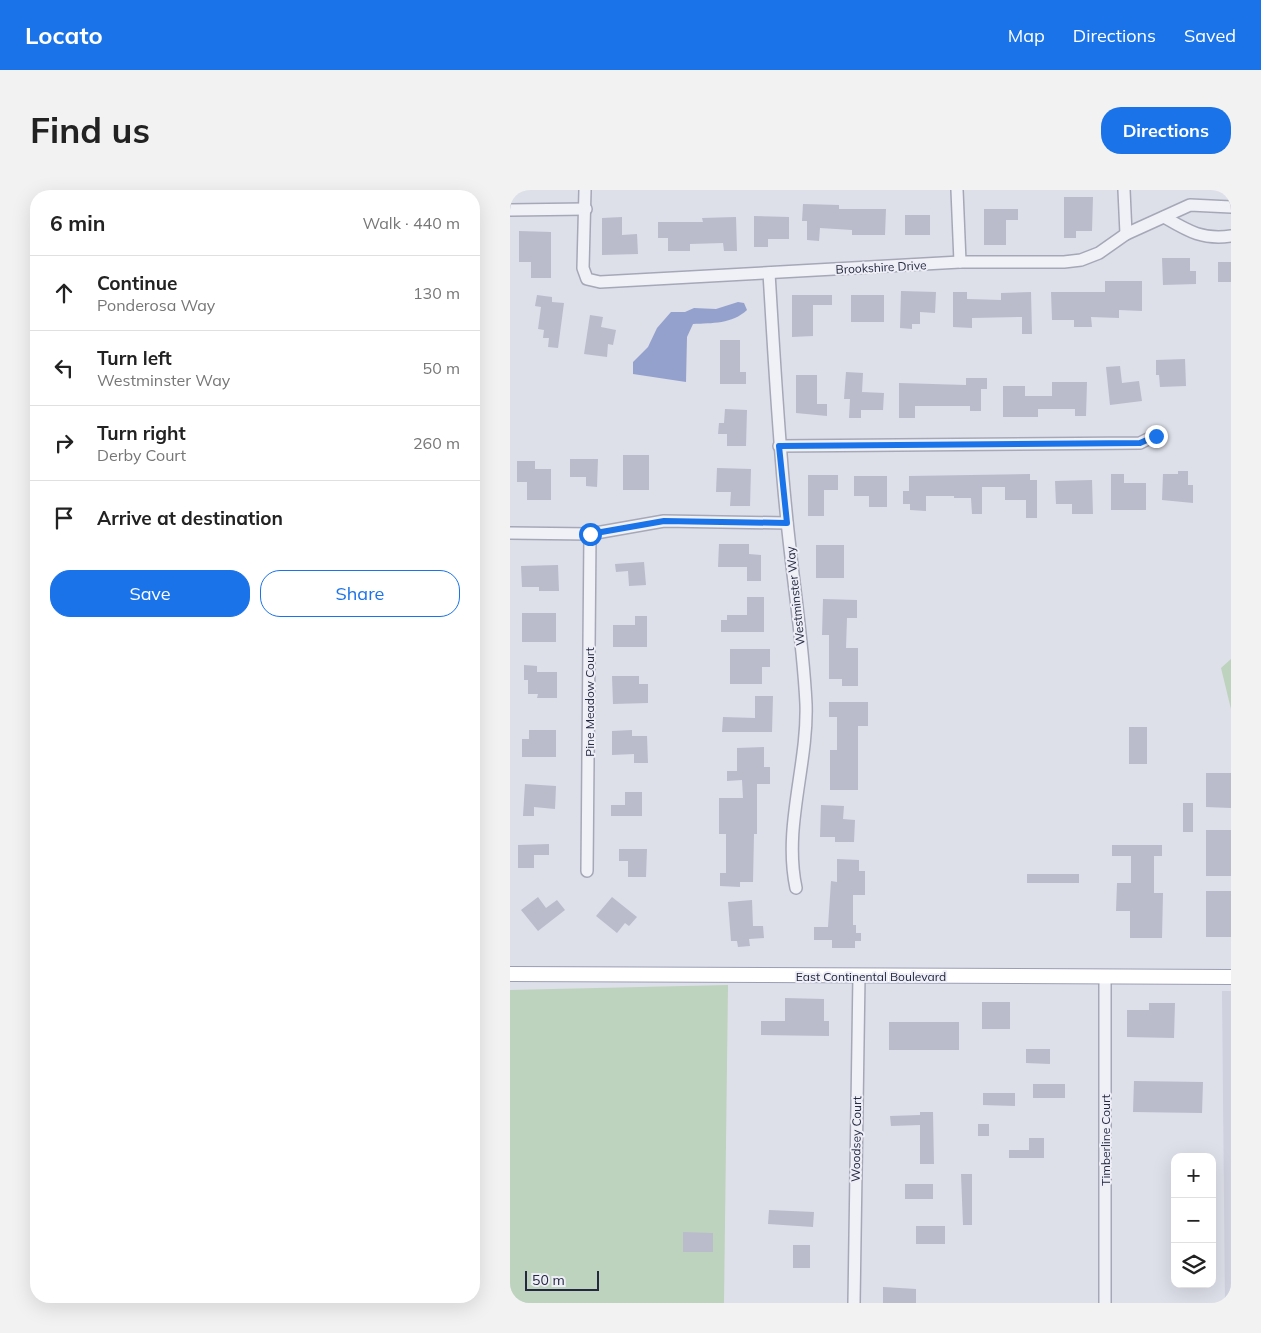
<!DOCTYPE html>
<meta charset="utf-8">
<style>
body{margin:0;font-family:Mulish,sans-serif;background:#f2f2f2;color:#222}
.controls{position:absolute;right:15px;bottom:15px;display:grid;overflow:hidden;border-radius:10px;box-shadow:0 5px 20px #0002}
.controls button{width:45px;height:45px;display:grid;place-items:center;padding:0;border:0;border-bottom:1px solid #e0e0e0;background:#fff;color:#222;font:25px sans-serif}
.scale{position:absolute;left:15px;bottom:12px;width:74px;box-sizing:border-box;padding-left:5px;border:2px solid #252841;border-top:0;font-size:14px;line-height:18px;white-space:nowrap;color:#252841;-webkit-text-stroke:4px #edeef6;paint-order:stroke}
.stop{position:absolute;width:15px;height:15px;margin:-11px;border:4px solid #1a73e8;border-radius:50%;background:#fff}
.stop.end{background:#1a73e8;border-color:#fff;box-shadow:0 1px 5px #0008}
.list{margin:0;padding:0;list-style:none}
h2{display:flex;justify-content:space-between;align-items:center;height:65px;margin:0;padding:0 20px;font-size:21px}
h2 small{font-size:16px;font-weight:400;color:#767676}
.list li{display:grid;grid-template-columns:32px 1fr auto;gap:15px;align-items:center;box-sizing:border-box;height:75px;padding:0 20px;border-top:1px solid #e0e0e0}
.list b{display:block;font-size:19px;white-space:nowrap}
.list p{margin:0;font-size:16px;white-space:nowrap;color:#767676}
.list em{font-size:16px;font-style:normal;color:#767676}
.actions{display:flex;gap:10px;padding:15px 20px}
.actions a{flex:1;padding:11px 0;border:1px solid #1a73e8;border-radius:20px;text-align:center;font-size:18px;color:#1a73e8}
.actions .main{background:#1a73e8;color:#fff}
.icon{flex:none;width:28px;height:28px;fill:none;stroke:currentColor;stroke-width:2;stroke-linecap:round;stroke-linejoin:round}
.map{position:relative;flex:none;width:721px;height:1113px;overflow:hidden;border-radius:20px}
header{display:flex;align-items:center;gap:30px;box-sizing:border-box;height:70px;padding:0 25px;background:#1a73e8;color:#fff}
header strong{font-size:24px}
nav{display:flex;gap:28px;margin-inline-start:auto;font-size:18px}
.intro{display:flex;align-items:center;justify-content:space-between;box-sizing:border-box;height:120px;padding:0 30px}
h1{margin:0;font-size:35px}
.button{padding:12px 22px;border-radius:20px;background:#1a73e8;color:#fff;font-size:18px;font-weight:700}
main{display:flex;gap:30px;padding:0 30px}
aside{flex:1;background:#fff;border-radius:20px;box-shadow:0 5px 20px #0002}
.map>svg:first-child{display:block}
.built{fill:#cfd1de}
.green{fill:#bdd3bd}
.water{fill:#94a1cc}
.building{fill:#babccc}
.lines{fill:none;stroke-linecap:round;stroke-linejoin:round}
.minor-casing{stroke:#a6a8b7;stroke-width:14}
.major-casing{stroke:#9b9fb5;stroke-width:16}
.minor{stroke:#f0f1f7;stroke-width:11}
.major{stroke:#fff;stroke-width:14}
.route{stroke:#1a73e8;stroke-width:6}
.labels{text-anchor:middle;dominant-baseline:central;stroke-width:4;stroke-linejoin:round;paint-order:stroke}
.street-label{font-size:12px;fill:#252841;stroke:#edeef6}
</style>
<header>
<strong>Locato</strong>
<nav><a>Map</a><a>Directions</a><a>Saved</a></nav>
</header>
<div class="intro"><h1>Find us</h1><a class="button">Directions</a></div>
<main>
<aside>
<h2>6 min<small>Walk · 440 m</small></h2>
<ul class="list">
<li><svg class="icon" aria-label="ahead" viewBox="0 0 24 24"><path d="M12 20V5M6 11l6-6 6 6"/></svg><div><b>Continue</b><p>Ponderosa Way</p></div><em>130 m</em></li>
<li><svg class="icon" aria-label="left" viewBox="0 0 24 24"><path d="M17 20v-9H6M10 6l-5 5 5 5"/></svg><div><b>Turn left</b><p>Westminster Way</p></div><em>50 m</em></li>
<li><svg class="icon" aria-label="right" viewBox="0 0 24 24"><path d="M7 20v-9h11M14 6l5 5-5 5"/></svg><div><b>Turn right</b><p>Derby Court</p></div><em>260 m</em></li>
<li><svg class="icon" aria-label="arrive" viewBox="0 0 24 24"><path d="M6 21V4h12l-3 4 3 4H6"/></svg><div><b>Arrive at destination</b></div></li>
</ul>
<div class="actions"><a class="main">Save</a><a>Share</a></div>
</aside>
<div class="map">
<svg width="721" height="1113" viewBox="0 0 721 1113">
<rect width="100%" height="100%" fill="#dddfe9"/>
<polygon class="built" points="712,801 721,801 721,1113 715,1113"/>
<g class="green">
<polygon points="721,469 721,519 711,478"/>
<polygon points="218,795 214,1113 0,1113 0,800"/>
</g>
<path class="water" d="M228,112L234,113L237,120C222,134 202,133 183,134L177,147L176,192L123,184V172L138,157L147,138L161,122H175L184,118L206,119Z"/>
<g class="building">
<polygon points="554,7 583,7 582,41 566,41 566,48 554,48"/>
<polygon points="293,14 329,15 329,19 376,19 375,45 342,45 342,40 310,38 309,51 297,50 297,31 292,31"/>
<polygon points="474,19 508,19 508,30 496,30 496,55 474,55"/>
<rect x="395" y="25" width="25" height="20"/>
<polygon points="244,26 279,27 279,49 258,49 258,57 244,57"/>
<polygon points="112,27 112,45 127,44 128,64 92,65 92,28"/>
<polygon points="226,27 227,61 214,61 213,53 180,54 180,61 158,61 158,48 148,48 148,32 193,32 192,28"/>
<polygon points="9,41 41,42 41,88 21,88 21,72 9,72"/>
<polygon points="652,68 680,68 680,81 686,81 686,94 653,95"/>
<rect x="708" y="72" width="13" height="20"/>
<polygon points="595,91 632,91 632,121 609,120 609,128 581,127 582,137 564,137 564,130 542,130 541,102 595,102"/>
<polygon points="391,101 426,102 425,123 410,122 410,134 402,134 402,139 390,138"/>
<polygon points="443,102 457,102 457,109 491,110 491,103 521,102 522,144 512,144 512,127 462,128 462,138 443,137"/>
<polygon points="27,105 42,107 42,112 54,113 48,158 38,157 39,148 33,148 34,140 28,139 31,117 25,116"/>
<polygon points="282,105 322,105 322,115 303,115 303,146 282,147"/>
<rect x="341" y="105" width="33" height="27"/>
<polygon points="80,125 93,127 91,137 106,140 103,155 98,154 97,167 74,164"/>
<polygon points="210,150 230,150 230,182 236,182 236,194 210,194"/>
<polygon points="675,169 676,196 650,197 649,185 646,185 646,170"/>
<polygon points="610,176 612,193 629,191 632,211 600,215 596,177"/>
<polygon points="336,182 353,183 352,202 374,203 373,220 351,220 351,228 339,228 340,209 334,209"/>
<polygon points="286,185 307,185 307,214 317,214 317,226 286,223"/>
<polygon points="456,188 477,188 477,199 471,199 471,221 460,221 460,216 405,216 405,228 389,228 389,193 456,195"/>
<polygon points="542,192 577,192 576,226 565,226 565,219 528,219 528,227 493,227 493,196 515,196 515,206 542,206"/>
<polygon points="215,219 237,220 236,256 217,256 217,244 208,244 209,233 214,233"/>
<rect x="113" y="265" width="26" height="35"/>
<polygon points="60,269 88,269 87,297 76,296 76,287 60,287"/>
<polygon points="7,271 25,271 25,279 41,279 41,310 17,310 17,292 7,292"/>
<polygon points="207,278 241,279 240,316 220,316 221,302 206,302"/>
<polygon points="668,281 678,281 678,295 683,295 683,313 652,310 653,284 668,284"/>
<polygon points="520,284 520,290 527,290 527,328 516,328 516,310 495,310 495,297 472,297 472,324 462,324 461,308 444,308 444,306 416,306 416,321 400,320 400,314 393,314 393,301 399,301 399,286"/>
<polygon points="601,284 614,284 614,293 636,293 636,320 601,320"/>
<polygon points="298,285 328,285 328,300 314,300 314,326 298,326"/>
<polygon points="344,286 377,286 377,317 359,317 359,306 344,306"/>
<polygon points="582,290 583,324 562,324 562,314 546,314 545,291"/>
<polygon points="209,354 239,354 239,364 251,365 251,391 237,391 237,377 208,377"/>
<rect x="306" y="355" width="28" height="33"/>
<polygon points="134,372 136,395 119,396 118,381 106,382 105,374"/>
<polygon points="48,375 49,401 29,401 29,397 12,397 11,376"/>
<polygon points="237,407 254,407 254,442 211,442 211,430 217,430 217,425 237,425"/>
<polygon points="313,409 347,410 347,428 337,428 336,458 348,458 348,496 332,496 332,489 319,489 319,445 312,445"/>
<rect x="12" y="423" width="34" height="29"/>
<polygon points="125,426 137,426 137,457 103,457 103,435 125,435"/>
<polygon points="220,459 260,459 260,477 252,477 252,494 220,494"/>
<polygon points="14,475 27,476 27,482 47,482 47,508 27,508 28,504 18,504 18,490 14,490"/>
<polygon points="102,486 129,486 129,494 138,494 138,513 103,514"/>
<polygon points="245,506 263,506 262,542 212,542 213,527 245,528"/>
<polygon points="319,512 358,512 358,536 348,536 348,600 320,600 320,560 327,560 327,527 319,527"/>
<rect x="619" y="537" width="18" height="37"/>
<polygon points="19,540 46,540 46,567 12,567 12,549 19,549"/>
<polygon points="122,540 122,546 137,546 138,573 124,573 124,564 102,565 102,541"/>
<polygon points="254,557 254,577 260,577 260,594 247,594 247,644 244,644 243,692 230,692 230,697 210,696 210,683 216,683 216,644 209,644 209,608 233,608 232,590 217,591 217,581 227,581 227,558"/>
<polygon points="696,583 721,583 721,618 696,617"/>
<polygon points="15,594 46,596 45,619 24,617 24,626 13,626"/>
<polygon points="115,602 132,602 132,626 101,626 101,615 115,615"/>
<rect x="673" y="613" width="10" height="29"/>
<polygon points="311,615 334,616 333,629 345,630 344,652 325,652 325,647 310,647"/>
<rect x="696" y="640" width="25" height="46"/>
<polygon points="39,654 39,665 24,665 24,678 8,678 8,655"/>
<polygon points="602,655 652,655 652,666 644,666 644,703 653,703 652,748 620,748 620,721 606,721 607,693 621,693 621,666 602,666"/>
<polygon points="109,659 137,659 136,687 118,687 118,671 109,671"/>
<polygon points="327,669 349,670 349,681 355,681 355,705 343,705 343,735 346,735 346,743 351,743 351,751 345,751 345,758 322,758 322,750 304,750 304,737 318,737 321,691 327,692"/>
<rect x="517" y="684" width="52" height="9"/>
<rect x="696" y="701" width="25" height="46"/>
<polygon points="28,707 36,718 47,710 55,720 28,741 11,720"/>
<polygon points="102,707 127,727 119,736 115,733 107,743 86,726"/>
<polygon points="242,710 243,736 253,736 254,748 239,749 240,756 228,757 227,751 221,751 218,712"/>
<polygon points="275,808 314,809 314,831 319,831 319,846 251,845 251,831 275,831"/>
<rect x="472" y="812" width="28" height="27"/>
<polygon points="639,813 665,813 664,848 617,847 617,820 639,820"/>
<rect x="379" y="832" width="70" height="28"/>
<polygon points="516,859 540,859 540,874 516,873"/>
<polygon points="624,891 693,892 692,923 623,922"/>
<rect x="523" y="894" width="32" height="14"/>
<polygon points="473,903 505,903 505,916 473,915"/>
<polygon points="410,922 423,922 424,974 410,974 410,935 381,936 380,926 410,925"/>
<rect x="468" y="934" width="11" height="12"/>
<polygon points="519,948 534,948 534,968 499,968 499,960 519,960"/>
<polygon points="451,984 462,984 462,1035 453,1035"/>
<rect x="395" y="994" width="28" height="15"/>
<polygon points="259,1020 304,1022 303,1037 258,1034"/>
<rect x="406" y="1036" width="29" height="18"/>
<polygon points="173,1042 203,1043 203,1062 173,1062"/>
<rect x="283" y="1055" width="17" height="23"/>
<polygon points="373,1097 406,1099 406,1113 373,1113"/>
</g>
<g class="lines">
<g class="minor-casing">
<g id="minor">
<polyline points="75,0 73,78 77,89 90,92 450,72 554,72 571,70 589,63 616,44 680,15 721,17"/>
<polyline points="447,0 450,72"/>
<polyline points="614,0 616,44"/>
<polyline points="0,20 76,19"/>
<path d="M654,27C678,41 692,50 721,46"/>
<path d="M259,83C264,163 268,242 276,321C282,385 293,450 296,514C298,575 273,637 286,698"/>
<polyline points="269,256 630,253 646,245"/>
<polyline points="0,343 80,344 154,331 277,333"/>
<polyline points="77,681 80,344"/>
<polyline points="344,1113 349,786"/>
<polyline points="595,1113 595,788"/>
</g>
</g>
<g class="major-casing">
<polyline id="major" points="0,784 721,787"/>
</g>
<use href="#minor" class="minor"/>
<use href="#major" class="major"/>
</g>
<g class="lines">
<polyline class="route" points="80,344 154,331 277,333 269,256 630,253 646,246"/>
</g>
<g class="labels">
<g class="street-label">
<text transform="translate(371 77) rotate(-3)">Brookshire Drive</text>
<text transform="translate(285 406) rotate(-96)">Westminster Way</text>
<text transform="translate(79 512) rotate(-90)">Pine Meadow Court</text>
<text x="361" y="786">East Continental Boulevard</text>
<text transform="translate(346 949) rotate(-89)">Woodsey Court</text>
<text transform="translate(595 950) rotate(-90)">Timberline Court</text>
</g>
</g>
</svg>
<div class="controls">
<button>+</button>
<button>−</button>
<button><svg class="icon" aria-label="layers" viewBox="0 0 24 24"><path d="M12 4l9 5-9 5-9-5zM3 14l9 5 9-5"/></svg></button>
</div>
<div class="scale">50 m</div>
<div class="stop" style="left:80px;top:344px"></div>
<div class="stop end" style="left:646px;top:246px"></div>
</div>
</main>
